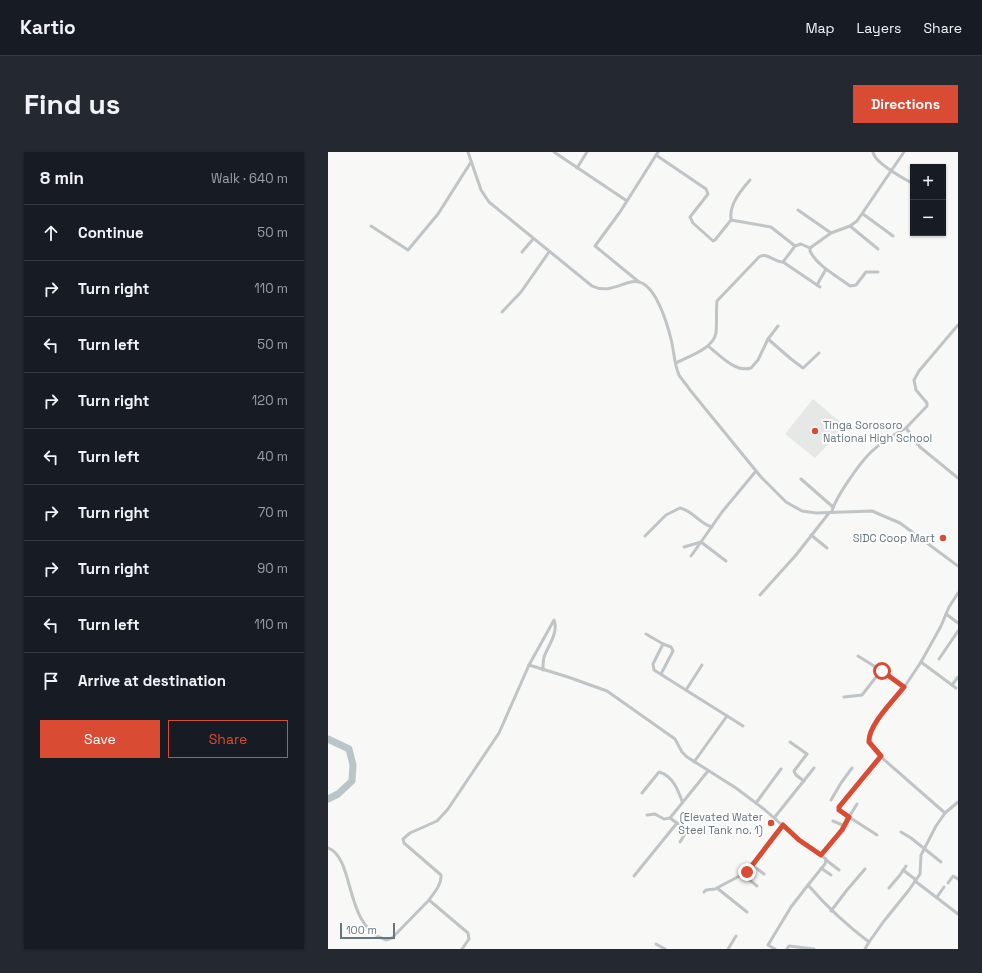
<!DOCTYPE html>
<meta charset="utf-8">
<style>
body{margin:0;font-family:"Space Grotesk",sans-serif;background:#242831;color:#f1f3f6}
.controls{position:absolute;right:12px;top:12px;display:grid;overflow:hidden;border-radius:0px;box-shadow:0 1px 3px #0004}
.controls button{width:36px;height:36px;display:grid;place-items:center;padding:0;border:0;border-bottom:1px solid #363941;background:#171b24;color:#f1f3f6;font:20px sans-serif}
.scale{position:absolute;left:12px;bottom:10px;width:55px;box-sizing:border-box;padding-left:4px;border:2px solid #65767f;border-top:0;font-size:11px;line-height:14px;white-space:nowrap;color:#65767f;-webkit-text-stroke:3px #fff;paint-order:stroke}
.stop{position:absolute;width:12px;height:12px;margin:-9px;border:3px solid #da4b34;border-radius:50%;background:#fff}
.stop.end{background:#da4b34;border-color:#fff;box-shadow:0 1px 4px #0008}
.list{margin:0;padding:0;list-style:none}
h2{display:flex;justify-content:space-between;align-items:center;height:52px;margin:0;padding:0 16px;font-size:17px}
h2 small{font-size:13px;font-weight:400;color:#9ea1a6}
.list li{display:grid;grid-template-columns:26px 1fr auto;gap:12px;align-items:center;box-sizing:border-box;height:56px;padding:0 16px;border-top:1px solid #363941}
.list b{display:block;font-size:15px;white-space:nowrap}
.list em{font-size:13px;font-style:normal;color:#9ea1a6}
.actions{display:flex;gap:8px;padding:12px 16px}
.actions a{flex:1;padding:9px 0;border:1px solid #da4b34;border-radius:0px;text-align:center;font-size:14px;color:#da4b34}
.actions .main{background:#da4b34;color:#fff}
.icon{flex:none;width:22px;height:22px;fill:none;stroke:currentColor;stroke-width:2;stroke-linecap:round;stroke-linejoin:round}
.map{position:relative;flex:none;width:630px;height:797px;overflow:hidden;border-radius:0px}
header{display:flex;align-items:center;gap:24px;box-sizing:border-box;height:56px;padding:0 20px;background:#171b24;border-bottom:1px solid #363941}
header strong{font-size:19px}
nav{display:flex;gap:22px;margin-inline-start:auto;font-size:14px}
.intro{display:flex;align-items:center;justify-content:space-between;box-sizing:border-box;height:96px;padding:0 24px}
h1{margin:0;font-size:28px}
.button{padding:10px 18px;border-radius:0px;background:#da4b34;color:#fff;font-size:14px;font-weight:700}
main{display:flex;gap:24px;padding:0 24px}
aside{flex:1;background:#171b24;border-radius:0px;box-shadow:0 1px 3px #0004}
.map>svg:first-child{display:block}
.built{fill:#e6e8e7}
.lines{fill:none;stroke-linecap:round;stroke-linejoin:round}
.river{stroke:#b9c5c9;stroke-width:7}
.street{stroke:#bfc4c7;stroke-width:3}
.route{stroke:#da4b34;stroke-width:5}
.poi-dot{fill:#da4b34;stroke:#fff;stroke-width:1.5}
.labels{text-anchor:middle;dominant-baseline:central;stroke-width:4;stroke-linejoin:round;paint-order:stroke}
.poi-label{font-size:11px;fill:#65767f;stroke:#fff;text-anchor:end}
</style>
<header>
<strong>Kartio</strong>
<nav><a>Map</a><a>Layers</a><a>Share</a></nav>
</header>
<div class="intro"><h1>Find us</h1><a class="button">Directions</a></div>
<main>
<aside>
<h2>8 min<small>Walk · 640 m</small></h2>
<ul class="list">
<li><svg class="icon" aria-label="ahead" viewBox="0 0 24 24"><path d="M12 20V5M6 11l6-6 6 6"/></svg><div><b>Continue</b></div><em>50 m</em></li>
<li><svg class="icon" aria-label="right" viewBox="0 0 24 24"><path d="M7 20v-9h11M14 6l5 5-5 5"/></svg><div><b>Turn right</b></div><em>110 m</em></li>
<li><svg class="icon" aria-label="left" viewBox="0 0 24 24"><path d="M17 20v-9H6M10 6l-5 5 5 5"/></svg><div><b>Turn left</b></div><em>50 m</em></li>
<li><svg class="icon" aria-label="right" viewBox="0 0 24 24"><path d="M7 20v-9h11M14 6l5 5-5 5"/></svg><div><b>Turn right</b></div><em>120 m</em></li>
<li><svg class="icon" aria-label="left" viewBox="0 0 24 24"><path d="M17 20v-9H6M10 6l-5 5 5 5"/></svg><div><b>Turn left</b></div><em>40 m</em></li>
<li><svg class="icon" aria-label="right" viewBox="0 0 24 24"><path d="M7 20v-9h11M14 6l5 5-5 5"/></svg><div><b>Turn right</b></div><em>70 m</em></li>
<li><svg class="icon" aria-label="right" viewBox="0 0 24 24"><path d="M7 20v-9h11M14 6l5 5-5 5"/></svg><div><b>Turn right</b></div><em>90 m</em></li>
<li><svg class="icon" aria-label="left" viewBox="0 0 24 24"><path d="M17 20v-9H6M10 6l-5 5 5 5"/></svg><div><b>Turn left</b></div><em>110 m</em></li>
<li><svg class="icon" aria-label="arrive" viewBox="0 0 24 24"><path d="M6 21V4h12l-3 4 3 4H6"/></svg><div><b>Arrive at destination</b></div></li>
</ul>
<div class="actions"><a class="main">Save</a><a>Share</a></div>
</aside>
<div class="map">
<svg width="630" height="797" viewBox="0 0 630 797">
<rect width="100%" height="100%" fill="#f8f8f6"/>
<polygon class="built" points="485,247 518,275 487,306 457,282"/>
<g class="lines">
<polyline class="river" points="0,587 21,597 25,613 24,629 10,642 0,647"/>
<g class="street">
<path d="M140,0L153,38L161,50L264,134C284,144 300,124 314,131C329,138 339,171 343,187C346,198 346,212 351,223C354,228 359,233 362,238L433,325L458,350L474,359L488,361L544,359L572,371L630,414"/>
<polyline points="226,0 299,49"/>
<path d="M545,0C546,10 573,25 582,30"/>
<path d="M328,3L378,37L380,42L362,65L365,71L385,89L387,88L403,68C401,52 412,40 422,28"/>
<polyline points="249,16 259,0"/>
<polyline points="470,58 503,81"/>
<polyline points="535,62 565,84"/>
<polyline points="43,74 80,98 110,62 143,10"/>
<polyline points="522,74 550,97"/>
<polyline points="467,94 473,92 482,96"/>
<polyline points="194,100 205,87"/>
<polyline points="455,110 492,135"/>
<path d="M550,120H538L528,133L522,134C509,124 489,114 482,99V96L503,81L522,74L529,69L576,0"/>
<polyline points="311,130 267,94 292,60 330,0"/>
<polyline points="489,133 498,117"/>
<polyline points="174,160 193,140 221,100"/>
<polyline points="440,187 450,174"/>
<path d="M380,194C392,203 407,221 423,216L430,208L440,187L463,207L475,216L491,201"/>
<path d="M348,211C361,204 385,197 388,181C389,170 388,159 389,149L431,105C439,100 446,110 455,110L467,94L443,75L403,68"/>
<polyline points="578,276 599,254 599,251 588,238 586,228 591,219 630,173"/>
<polyline points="473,327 505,355"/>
<path d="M504,360C506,347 532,311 542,301C551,292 567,282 578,276L592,295L630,326"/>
<polyline points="483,383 499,396"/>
<path d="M317,384L338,363L352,356C364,358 372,372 384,375"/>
<polyline points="356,395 373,390 394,360 428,319"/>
<polyline points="363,404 373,390 398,409"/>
<polyline points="432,443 468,403 501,361"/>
<polyline points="618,462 630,471"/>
<polyline points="318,482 335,492 325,512 326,518 415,574"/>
<polyline points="530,504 554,519"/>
<polyline points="611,507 630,479"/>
<polyline points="593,510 628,536"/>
<path d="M201,513L226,468C231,480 220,494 216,505C215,509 215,514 215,518"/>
<polyline points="333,522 345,499 343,495 335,492"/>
<polyline points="624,533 630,525"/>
<polyline points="358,538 374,513"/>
<polyline points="516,545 534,543 552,520 554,519 576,535"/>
<polyline points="462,590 479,602 466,619 468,623 476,629"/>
<polyline points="553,605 617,661"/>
<polyline points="366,610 399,564"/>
<path d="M314,641L331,620C345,624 350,638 354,649"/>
<polyline points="503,648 513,631 524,616"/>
<polyline points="428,651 453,617"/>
<polyline points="529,652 521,665 549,683"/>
<polyline points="319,663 327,662 336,667 342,666 380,619"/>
<polyline points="342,666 357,677 357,682 352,690"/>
<polyline points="446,666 486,616"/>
<polyline points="505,669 517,674"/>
<polyline points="573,680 583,686 613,710"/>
<path d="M0,696C28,707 15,774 58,788L64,786L101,748L140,781L141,787L134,797"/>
<polyline points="493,703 514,678 521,665 511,658 511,655 553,605 541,590 542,582 557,557 575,537 593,510 613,474 621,455 630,441"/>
<polyline points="498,708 511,718"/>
<polyline points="424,713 436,722"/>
<polyline points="493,716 503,723"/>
<polyline points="575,718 588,728"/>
<polyline points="415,723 429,734"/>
<polyline points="306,724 349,671"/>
<polyline points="587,729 630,762"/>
<polyline points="620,731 625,724 630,727"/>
<polyline points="389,736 419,760"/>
<polyline points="561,736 572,723 578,714"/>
<polyline points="376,740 378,738 387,737 419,720 455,673"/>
<polyline points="609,745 616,735"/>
<path d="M101,748C106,741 114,732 113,723L76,691L75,687L82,681L109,669L120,657L171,581L201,513L240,525L279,539L347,587L354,600L359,605L408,636L437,658L471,688L498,707L497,712L480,733"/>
<polyline points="503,759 519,738 537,717"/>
<polyline points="541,790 556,769 581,738 592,722 593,703 608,674 617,661 630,650"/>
<polyline points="328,792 337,797"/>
<polyline points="400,797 408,784"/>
<path d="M447,797L440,793L463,755L480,733C500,756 517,772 541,790L537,797"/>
<polyline points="459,797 461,794 486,797"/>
</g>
</g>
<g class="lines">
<path class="route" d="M419,720L455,673L471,688L493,703L514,678L521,665L511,658V655L553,604L541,590C540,573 566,548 576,535L554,519"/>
</g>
<g class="poi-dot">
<circle cx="487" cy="279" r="4"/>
<circle cx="615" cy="386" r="4"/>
<circle cx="443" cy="671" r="4"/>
</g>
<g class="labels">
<g class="poi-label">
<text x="495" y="273" text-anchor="start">Tinga Sorosoro<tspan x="495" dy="13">National High School</tspan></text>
<text x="607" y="386">SIDC Coop Mart</text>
<text x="435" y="665">(Elevated Water<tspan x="435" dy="13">Steel Tank no. 1)</tspan></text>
</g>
</g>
</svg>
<div class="controls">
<button>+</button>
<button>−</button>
</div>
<div class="scale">100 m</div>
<div class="stop" style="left:554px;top:519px"></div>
<div class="stop end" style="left:419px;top:720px"></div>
</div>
</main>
